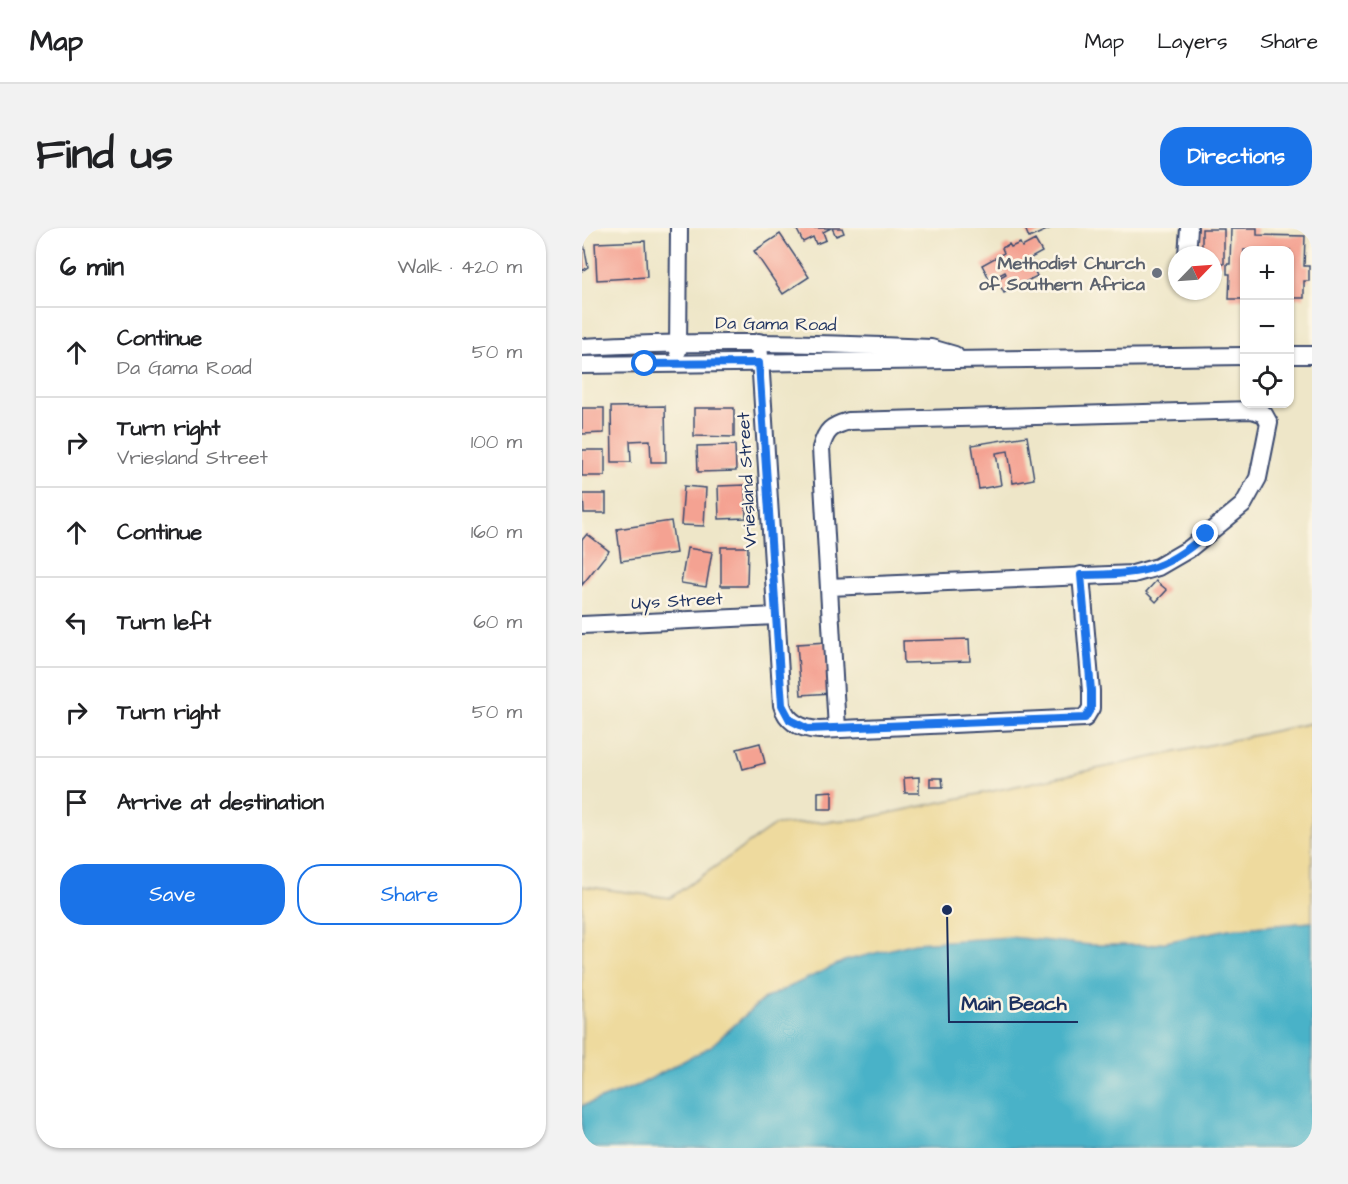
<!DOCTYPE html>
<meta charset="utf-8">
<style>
body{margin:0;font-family:"Architects Daughter",sans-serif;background:#f2f2f2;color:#202124}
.controls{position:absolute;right:18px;top:18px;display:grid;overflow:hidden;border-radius:12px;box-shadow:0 2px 4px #0004}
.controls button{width:54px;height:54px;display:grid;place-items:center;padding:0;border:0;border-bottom:2px solid #e0e0e0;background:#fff;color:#202124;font:30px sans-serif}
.compass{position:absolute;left:586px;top:18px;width:54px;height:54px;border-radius:50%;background:#fff;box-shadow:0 2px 4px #0004;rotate:65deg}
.stop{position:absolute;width:18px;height:18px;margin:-14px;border:4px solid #1a73e8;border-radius:50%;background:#fff}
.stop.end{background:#1a73e8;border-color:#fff;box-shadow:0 2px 6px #0008}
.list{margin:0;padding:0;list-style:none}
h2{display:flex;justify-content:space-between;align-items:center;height:78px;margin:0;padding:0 24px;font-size:26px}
h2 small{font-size:20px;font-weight:400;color:#757577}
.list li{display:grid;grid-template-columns:39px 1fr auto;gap:18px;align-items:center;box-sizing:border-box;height:90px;padding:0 24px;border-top:2px solid #e0e0e0}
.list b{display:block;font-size:22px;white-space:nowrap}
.list p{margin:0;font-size:20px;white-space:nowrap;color:#757577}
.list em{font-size:20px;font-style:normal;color:#757577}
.actions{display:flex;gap:12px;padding:18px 24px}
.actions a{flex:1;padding:14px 0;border:2px solid #1a73e8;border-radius:24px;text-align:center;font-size:21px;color:#1a73e8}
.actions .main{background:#1a73e8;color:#fff}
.icon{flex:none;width:33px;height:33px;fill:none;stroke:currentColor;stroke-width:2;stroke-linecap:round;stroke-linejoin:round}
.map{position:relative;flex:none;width:730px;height:920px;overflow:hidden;border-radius:24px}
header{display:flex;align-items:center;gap:36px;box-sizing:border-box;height:84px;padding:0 30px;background:#fff;border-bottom:2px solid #e0e0e0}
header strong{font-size:28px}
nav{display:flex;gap:33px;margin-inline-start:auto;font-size:21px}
.intro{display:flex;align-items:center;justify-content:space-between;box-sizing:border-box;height:144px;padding:0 36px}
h1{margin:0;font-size:42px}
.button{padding:15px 27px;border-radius:24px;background:#1a73e8;color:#fff;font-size:21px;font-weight:700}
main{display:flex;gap:36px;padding:0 36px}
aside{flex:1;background:#fff;border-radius:24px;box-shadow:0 2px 4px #0004}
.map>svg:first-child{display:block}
.sand{fill:#eeda9e;stroke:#84847e;stroke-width:1.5}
.water{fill:#4ab2c8;stroke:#327093;stroke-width:1.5}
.building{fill:#f4a292}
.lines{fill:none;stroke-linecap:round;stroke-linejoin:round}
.minor-casing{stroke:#3b4a6e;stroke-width:20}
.minor{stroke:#fff;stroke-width:16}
.route{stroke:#1a73e8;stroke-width:8}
.worship-dot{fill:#6b7280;stroke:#fcf5e5;stroke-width:2}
.labels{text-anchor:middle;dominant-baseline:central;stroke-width:5;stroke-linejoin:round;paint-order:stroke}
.worship-label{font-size:18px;font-weight:bold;fill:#5b616d;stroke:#fcf5e5;text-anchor:end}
.street-label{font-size:18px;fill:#1b2f5e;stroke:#fcf5e5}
.leader{fill:none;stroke:#1b2f5e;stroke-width:2}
.callout-dot{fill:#1b2f5e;stroke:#fcf5e5;stroke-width:2}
.callout-label{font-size:20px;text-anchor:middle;font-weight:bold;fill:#1b2f5e;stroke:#fcf5e5;stroke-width:5;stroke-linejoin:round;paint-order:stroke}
</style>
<header>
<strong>Map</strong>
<nav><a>Map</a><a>Layers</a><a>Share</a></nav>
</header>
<div class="intro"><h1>Find us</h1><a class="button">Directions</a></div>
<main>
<aside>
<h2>6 min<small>Walk · 420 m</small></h2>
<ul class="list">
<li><svg class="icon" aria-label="ahead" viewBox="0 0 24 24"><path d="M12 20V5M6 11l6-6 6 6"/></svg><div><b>Continue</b><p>Da Gama Road</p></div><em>50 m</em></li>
<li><svg class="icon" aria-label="right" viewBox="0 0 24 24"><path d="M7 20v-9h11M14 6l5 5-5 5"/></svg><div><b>Turn right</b><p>Vriesland Street</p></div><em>100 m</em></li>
<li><svg class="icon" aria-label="ahead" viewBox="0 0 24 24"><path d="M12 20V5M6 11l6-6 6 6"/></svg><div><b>Continue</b></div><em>160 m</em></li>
<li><svg class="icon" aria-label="left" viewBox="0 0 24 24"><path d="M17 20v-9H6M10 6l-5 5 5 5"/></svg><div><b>Turn left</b></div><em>60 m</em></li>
<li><svg class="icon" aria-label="right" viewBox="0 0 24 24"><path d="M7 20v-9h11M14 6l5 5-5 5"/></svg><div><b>Turn right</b></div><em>50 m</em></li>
<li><svg class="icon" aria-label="arrive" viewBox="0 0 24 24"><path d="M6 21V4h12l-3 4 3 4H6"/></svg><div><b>Arrive at destination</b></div></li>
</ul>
<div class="actions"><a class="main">Save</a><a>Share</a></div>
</aside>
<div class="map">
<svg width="730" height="920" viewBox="0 0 730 920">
<rect width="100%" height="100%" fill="#fcf5e5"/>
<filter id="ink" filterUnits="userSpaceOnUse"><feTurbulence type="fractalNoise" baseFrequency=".0167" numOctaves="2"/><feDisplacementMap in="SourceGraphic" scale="12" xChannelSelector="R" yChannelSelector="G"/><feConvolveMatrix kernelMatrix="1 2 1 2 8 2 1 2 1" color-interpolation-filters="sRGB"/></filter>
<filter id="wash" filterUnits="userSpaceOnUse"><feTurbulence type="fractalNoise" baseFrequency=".008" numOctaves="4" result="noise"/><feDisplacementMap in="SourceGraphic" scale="24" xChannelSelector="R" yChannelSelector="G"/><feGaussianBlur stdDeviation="1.35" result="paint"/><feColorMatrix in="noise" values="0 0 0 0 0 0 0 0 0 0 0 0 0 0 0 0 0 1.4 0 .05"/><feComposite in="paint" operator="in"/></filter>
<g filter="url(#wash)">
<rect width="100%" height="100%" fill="#eee6c8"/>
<polygon class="sand" points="730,495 730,694 647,701 569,717 508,717 182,770 128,819 57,857 0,878 0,658 88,670 193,597 280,591"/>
<polygon class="water" points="730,694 730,920 0,920 0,878 57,857 128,819 182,771 262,733 333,715 428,709 508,717 569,717 647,701"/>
<g id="blocks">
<g class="building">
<polygon points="214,0 249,0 241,4 244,12 234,16 231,9 221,14"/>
<polygon points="250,0 260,0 262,5 254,8"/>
<polygon points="443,0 469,0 447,10"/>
<polygon points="649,0 675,0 675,7 723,8 722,38 727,38 727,53 722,53 722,70 708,70 708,22 662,22 662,71 647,71 648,46 645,46 645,36 648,36"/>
<polygon points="620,1 642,1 642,36 631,36 631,27 620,27"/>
<polygon points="0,6 6,39 0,43"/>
<polygon points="198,6 227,49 201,66 172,23"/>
<polygon points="453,12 460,24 447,31 455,48 422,65 415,51 424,46 423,44 408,52 400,37 422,25 420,20 427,16 429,19 438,15 440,19"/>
<polygon points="63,13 65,49 15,52 13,15"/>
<polygon points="83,178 84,234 69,234 68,212 48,213 49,234 30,234 29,179"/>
<polygon points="0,180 22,180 22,205 0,206"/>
<polygon points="112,180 152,180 152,209 112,208"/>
<polygon points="445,208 452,251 431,255 426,223 414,225 419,257 397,261 390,217"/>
<polygon points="153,217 154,243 116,244 115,218"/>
<rect x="0" y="222" width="23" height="26"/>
<polygon points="163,257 164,290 137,291 136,258"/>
<polygon points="102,258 124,260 122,298 99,297"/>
<polygon points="1,266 24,266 24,285 2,285"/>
<polygon points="89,293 94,325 39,333 35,301"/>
<polygon points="5,306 27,323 0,357 0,312"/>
<polygon points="139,319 166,319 165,358 139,358"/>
<polygon points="105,320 130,324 124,359 99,355"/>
<polygon points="574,353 585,362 574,374 564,364"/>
<polygon points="387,411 388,433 322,435 321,413"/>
<polygon points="245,414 249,465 219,467 215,416"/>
<polygon points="178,515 183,535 161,541 155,521"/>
<polygon points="337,549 337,565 323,565 322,550"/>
<polygon points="348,550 360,550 361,559 348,559"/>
<polygon points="250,563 250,581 236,581 236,564"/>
</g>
</g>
</g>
<g filter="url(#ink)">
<use href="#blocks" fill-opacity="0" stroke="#3b4a6e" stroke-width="1.5"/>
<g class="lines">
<g class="minor-casing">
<g id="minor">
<polyline points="605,27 607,0"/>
<path d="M177,114L200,477C205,495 220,501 237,502L503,490L509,480V463L499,347"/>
<path d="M0,119C117,112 232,115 349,120L373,127"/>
<polyline points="96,123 97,0"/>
<polyline points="708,127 730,127"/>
<polyline points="0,137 662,128"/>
<path d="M247,359L551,346L576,339L607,321L661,277L676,250L687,195L682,186L670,182L267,193C249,198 244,202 239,220L255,501"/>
<polyline points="0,397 193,388"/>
</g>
</g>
<use href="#minor" class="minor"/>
</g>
</g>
<g class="lines" filter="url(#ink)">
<path class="route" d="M63,136L177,135L200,477L208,492L226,501L503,490L509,480V463L499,347C555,346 580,346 624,306"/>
</g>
<circle class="worship-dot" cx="575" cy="45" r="6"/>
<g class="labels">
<g class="worship-label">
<text x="563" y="35">Methodist Church<tspan x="563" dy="21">of Southern Africa</tspan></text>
</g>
<g class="street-label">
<text transform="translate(194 96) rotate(1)">Da Gama Road</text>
<text transform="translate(165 252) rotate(-93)">Vriesland Street</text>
<text transform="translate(95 373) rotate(-3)">Uys Street</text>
</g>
</g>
<path class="leader" d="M365 682L367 794H496"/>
<circle class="callout-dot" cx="365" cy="682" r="6"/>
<g class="callout-label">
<text x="432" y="782">Main Beach</text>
</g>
</svg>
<div class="controls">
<button>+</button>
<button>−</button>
<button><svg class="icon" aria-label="locate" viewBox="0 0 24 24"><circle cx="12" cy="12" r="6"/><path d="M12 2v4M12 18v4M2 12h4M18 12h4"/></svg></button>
</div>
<svg class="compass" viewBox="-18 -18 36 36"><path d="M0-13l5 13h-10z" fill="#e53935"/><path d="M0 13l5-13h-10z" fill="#757577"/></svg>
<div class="stop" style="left:63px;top:136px"></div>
<div class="stop end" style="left:624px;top:306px"></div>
</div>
</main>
